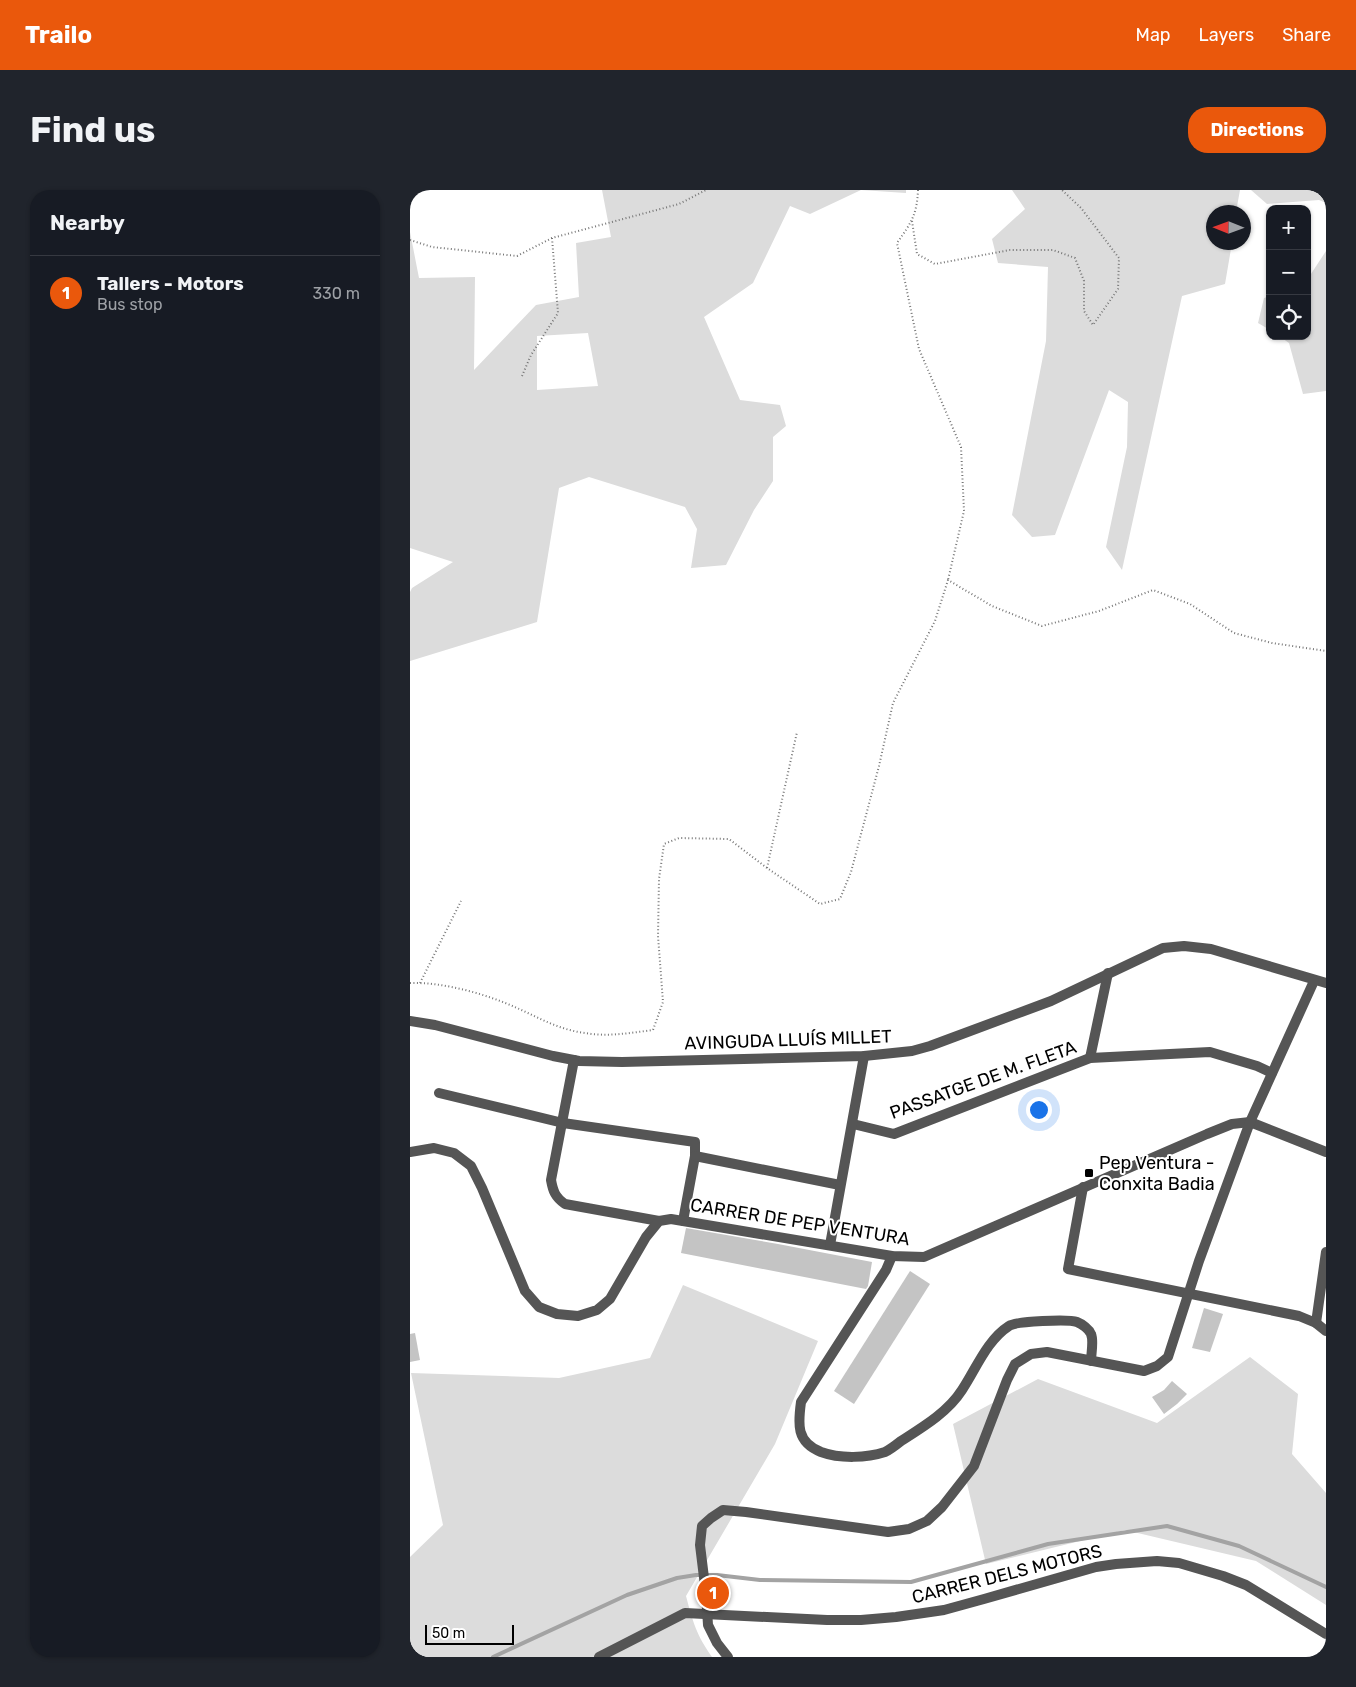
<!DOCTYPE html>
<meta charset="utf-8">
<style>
body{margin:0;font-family:Rubik,sans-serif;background:#20242c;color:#f1f3f6}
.controls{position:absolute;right:15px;top:15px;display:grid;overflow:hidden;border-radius:10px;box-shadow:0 1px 4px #0004}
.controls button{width:45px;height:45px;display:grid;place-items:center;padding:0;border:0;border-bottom:1px solid #363941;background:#171b24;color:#f1f3f6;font:25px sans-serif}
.compass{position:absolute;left:796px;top:15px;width:45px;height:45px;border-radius:50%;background:#171b24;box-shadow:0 1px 4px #0004;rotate:271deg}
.scale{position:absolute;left:15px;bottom:12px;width:89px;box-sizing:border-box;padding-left:5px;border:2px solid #000;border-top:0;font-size:14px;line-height:18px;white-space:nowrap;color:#000;-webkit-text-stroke:4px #fff;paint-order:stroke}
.you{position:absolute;left:628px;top:919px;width:18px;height:18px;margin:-12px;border:4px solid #fff;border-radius:50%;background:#1a73e8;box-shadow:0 0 0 8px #1a73e833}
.badge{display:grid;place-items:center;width:32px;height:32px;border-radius:50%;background:#ea580c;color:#fff;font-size:16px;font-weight:700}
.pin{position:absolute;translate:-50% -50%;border:2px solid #fff;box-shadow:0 1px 5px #0006}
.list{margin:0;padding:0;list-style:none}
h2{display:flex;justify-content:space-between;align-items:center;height:65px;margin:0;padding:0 20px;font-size:21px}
h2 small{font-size:16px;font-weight:400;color:#9ea1a6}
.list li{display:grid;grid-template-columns:32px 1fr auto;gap:15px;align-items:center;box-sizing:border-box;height:75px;padding:0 20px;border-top:1px solid #363941}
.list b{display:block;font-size:19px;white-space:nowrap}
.list p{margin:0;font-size:16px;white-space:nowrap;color:#9ea1a6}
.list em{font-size:16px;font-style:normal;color:#9ea1a6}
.icon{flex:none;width:28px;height:28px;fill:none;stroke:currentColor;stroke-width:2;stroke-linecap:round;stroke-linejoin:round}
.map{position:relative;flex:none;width:916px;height:1467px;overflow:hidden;border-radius:20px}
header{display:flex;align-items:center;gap:30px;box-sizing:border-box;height:70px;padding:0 25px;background:#ea580c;color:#fff}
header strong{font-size:24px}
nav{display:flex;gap:28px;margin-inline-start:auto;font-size:18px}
.intro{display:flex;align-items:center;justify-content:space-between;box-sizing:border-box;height:120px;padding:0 30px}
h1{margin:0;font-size:35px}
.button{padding:12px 22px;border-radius:20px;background:#ea580c;color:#fff;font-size:18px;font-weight:700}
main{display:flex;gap:30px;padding:0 30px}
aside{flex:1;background:#171b24;border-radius:20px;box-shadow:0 1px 4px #0004}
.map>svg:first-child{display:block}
.green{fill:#dcdcdc;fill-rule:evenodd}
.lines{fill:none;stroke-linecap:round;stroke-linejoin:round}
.stream{stroke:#a3a3a3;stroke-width:4}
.building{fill:#c4c4c4}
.path{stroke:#777;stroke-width:2;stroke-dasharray:1 2.5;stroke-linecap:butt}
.street{stroke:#555;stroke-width:10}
.poi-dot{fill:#000;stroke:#fff;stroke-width:2}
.labels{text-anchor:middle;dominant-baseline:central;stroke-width:4;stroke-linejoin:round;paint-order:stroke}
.street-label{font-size:18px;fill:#000;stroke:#fff}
.poi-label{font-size:18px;fill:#000;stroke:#fff;text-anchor:start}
</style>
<header>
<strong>Trailo</strong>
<nav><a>Map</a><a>Layers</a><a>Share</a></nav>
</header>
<div class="intro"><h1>Find us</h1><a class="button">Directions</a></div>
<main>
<aside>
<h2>Nearby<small></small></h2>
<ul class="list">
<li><span class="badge">1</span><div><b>Tallers - Motors</b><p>Bus stop</p></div><em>330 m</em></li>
</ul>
</aside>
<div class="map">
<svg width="916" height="1467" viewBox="0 0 916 1467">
<rect width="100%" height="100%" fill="#fff"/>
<g class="green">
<path d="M192,0H496V3L451,0L400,24L380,16L343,93L294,127L330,210L370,215L376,236L363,247V291L344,320L316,375L281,378L287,339L275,317L179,287L149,298L127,432L0,471V402L2,398L43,372L0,358V42L9,88L65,87L64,180L126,115L169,107L166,53L201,47ZM178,143L188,196L127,200V146Z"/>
<polygon points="602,0 830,0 826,22 804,22 804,52 822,53 815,94 772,106 712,380 696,357 717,257 718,212 699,200 645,345 622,347 602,325 636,151 638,77 588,73 582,49 615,19"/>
<polygon points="841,0 916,0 916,13 909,10 857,14"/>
<polygon points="916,61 916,201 893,204 879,153 869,146 897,146 897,90"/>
<polygon points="860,106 860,140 848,133 854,108"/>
<path d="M273,1095L408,1151L365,1254L276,1406C283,1432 286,1444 302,1467H0V1367L33,1335L1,1183L149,1188L240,1168Z"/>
<polygon points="840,1167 888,1204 882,1264 916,1303 916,1415 846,1371 715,1340 576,1374 543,1234 628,1189 747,1233"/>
</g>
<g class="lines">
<polyline class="stream" points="83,1467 217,1405 267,1388 286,1385 307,1385 350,1390 501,1392 638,1354 757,1336 829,1356 916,1397"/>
</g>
<g class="building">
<polygon points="276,1038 368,1054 462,1072 458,1096 456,1099 271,1063"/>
<polygon points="500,1081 520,1094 444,1214 424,1201"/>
<polygon points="794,1118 813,1124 800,1162 782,1158"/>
<polygon points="5,1143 10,1170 0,1172 0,1144"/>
<polygon points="762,1191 777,1204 767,1214 754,1224 742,1207 754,1200"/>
</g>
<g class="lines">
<g class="path">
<path d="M508,0C507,25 501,33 487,53L509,159L551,257L554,321L538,390"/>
<polyline points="502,31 507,64 525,74 600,60 643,60 665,68 674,91 674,121 683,135 708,99 709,68 671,18 652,0"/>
<polyline points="0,50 22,57 107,66 142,48 269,14 296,0"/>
<polyline points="112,186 121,165 148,123 142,48"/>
<polyline points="357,678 387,542"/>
<path d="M0,793C34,792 76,804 107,818C129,828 150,840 175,843C197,847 220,843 243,840L253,812L248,746L249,689L254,654L269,648L319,649L357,678L410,714L430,709L441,682L469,576L483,513L525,431L538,390L582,416L632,436L689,421L743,400L780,414L824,443L862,453L916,461"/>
<polyline points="10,793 51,711"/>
</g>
<g class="street">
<polyline points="0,831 25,835 143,866 169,871 212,872 454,866 502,861 520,856 641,811 753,758 774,756 801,759 916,793"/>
<polyline points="680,868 698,783"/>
<path d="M164,870L141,990C143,1001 145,1007 155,1014L249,1031"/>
<polyline points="29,903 153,933 285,952 285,966 273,1031"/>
<polyline points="443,934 484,944 680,868 800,862 847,876 862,883"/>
<polyline points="0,962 24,958 44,963 61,976 72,998 115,1101 129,1117 147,1124 168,1126 187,1120 200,1109 236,1047 249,1031 261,1029 482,1066 514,1067 797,944 822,934 840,932 916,962"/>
<polyline points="285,966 430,995"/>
<polyline points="673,997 658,1079 889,1126 906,1133 916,1141"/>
<polyline points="420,1055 454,866"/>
<path d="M482,1066L476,1080L391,1212C388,1234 386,1252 411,1262C430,1269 457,1268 475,1262C481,1259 486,1255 491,1251C513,1237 538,1222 552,1200C566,1179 577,1150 599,1136C606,1131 659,1129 667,1132C672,1134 679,1139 681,1144C684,1151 681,1164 681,1171"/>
<polyline points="906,1133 916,1062"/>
<polyline points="189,1467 275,1423 417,1430 451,1430 486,1427 534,1420 574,1409 686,1377 706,1374 747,1371 769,1373 813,1386 836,1395 916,1444"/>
<polyline points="318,1467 307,1453 298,1435 296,1404 290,1355 292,1336 301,1328 313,1320 336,1322 478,1342 499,1339 517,1331 532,1317 564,1276 597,1190 605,1174 621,1164 637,1162 734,1181 747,1176 758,1167 789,1071 840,932 904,791"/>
</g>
</g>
<rect class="poi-dot" x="674" y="978" width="10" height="10" rx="2.5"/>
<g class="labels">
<g class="street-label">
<text transform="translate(378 850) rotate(-2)">AVINGUDA LLUÍS MILLET</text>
<text transform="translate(573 890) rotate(-20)">PASSATGE DE M. FLETA</text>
<text transform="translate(390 1032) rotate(9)">CARRER DE PEP VENTURA</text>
<text transform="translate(597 1384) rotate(-14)">CARRER DELS MOTORS</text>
</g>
<g class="poi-label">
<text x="689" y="973">Pep Ventura -<tspan x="689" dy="21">Conxita Badia</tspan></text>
</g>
</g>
</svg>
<div class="controls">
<button>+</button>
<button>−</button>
<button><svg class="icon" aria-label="locate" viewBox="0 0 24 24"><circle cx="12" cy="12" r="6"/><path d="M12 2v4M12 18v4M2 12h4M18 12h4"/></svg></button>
</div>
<svg class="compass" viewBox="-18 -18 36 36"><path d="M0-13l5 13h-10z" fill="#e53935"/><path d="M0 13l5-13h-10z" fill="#9ea1a6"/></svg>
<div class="scale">50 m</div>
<div class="you"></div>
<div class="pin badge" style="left:303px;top:1403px">1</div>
</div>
</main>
